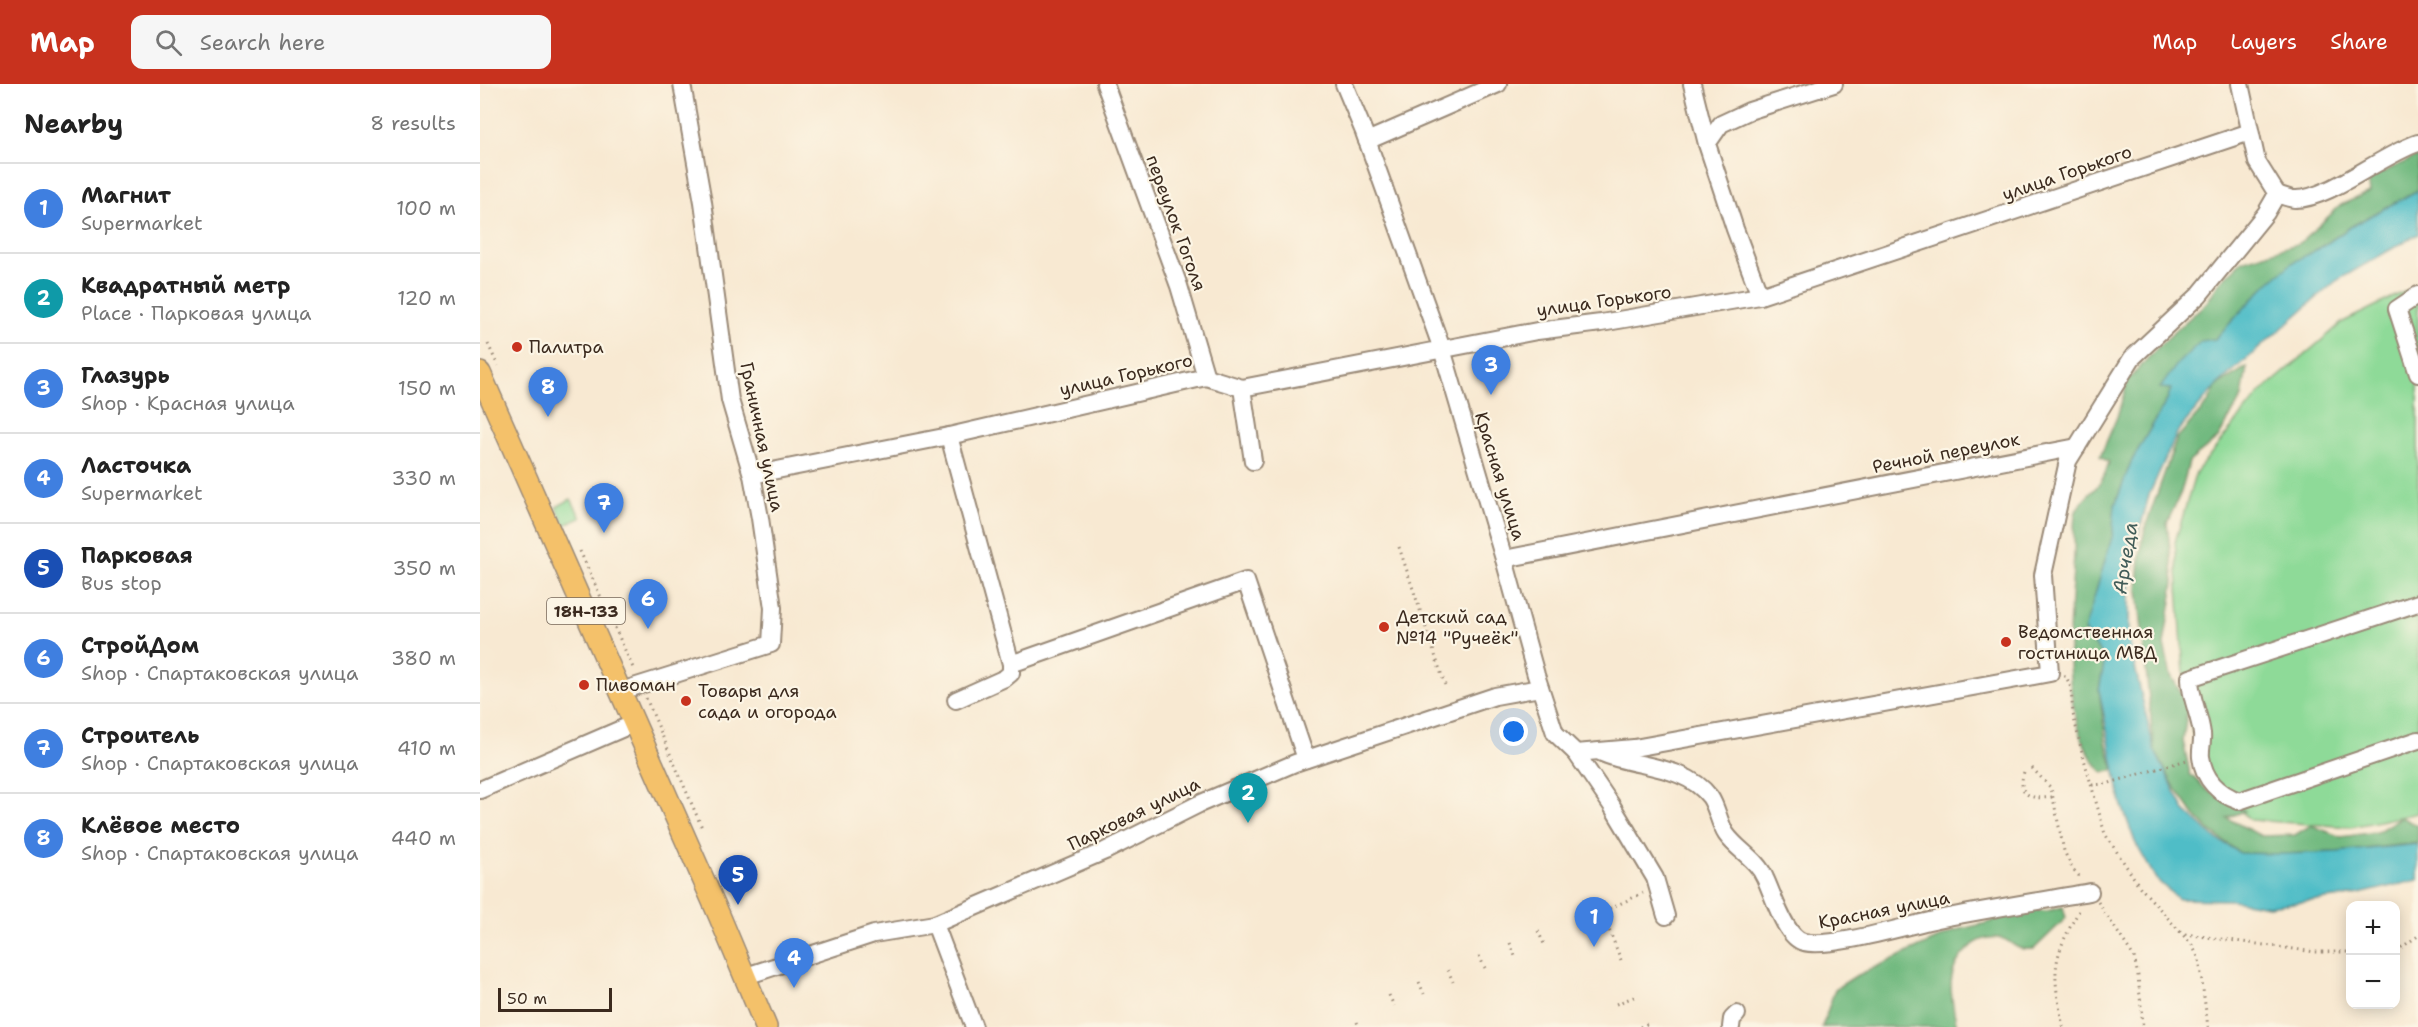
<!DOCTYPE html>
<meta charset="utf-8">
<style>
body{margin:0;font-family:"Shantell Sans",sans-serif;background:#f6f6f6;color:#222}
.controls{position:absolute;right:18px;bottom:18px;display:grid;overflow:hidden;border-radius:12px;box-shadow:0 3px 15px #0003}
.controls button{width:54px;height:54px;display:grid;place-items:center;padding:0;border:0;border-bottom:2px solid #e0e0e0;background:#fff;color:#222;font:30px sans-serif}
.scale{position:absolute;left:18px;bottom:15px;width:114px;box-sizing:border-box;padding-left:6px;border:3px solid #3b2a1e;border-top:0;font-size:16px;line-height:21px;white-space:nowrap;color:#3b2a1e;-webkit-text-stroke:4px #fcf5e5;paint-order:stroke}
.you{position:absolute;left:1034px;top:648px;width:21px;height:21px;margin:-15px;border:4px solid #fff;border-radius:50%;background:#1a73e8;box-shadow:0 0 0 9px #1a73e833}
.badge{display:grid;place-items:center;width:39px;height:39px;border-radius:50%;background:#c8321e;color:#fff;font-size:20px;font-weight:700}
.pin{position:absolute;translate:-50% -50px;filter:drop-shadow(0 2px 3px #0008)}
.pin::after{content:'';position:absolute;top:32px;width:21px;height:18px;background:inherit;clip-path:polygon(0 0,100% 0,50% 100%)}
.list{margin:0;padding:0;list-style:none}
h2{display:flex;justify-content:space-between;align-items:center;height:78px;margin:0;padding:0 24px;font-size:26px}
h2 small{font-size:20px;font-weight:400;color:#767676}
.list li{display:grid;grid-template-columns:39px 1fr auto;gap:18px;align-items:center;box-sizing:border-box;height:90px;padding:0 24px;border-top:2px solid #e0e0e0}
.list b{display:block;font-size:22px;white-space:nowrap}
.list p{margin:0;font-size:20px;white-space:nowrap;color:#767676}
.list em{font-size:20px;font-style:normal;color:#767676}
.icon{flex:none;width:33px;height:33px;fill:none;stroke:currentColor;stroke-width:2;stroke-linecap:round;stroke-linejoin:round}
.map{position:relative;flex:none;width:1938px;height:943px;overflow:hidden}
header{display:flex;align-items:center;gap:36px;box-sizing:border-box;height:84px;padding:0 30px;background:#c8321e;color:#fff}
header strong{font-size:28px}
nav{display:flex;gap:33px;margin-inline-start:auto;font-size:21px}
.search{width:420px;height:54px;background:#f6f6f6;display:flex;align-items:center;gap:15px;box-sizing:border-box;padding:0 21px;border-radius:12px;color:#767676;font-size:22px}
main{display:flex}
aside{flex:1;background:#fff}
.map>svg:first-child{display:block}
.green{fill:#8eda98;stroke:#64825b;stroke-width:1.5}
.forest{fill:#72ba80;stroke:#56724f;stroke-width:1.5}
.water{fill:#50bdc7;stroke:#467472;stroke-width:1.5}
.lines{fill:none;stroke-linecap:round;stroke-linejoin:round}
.minor-casing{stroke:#9a8a78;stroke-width:20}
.major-casing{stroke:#9a8a78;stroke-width:24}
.path{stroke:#9a8a78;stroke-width:3;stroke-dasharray:1.5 4.5;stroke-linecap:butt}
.minor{stroke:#fff;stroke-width:16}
.major{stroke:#f4c16a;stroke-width:21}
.poi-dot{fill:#c8321e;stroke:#fcf5e5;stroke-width:2}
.labels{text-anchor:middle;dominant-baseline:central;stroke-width:4.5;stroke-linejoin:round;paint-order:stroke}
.shield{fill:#fcf5e5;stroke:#75675a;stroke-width:1.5}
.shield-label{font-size:16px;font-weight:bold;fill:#3b2a1e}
.street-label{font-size:18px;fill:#3b2a1e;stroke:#fcf5e5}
.poi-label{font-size:18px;fill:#3b2a1e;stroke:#fcf5e5;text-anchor:start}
.water-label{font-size:20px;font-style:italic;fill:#425d59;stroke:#fcf5e5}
</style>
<header>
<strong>Map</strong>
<div class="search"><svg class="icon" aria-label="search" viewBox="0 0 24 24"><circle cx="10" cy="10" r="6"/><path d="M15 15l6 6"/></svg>Search here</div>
<nav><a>Map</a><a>Layers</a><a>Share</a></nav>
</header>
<main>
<aside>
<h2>Nearby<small>8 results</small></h2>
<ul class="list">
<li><span class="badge" style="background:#3f7fe0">1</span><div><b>Магнит</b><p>Supermarket</p></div><em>100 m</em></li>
<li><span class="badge" style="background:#0f9aa8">2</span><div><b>Квадратный метр</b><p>Place · Парковая улица</p></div><em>120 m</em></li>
<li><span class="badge" style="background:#3f7fe0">3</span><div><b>Глазурь</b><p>Shop · Красная улица</p></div><em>150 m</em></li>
<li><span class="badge" style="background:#3f7fe0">4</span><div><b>Ласточка</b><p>Supermarket</p></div><em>330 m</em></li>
<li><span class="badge" style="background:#1a4fb4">5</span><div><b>Парковая</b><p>Bus stop</p></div><em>350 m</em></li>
<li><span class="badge" style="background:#3f7fe0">6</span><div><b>СтройДом</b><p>Shop · Спартаковская улица</p></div><em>380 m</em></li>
<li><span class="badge" style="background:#3f7fe0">7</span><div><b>Строитель</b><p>Shop · Спартаковская улица</p></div><em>410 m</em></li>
<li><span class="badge" style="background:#3f7fe0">8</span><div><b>Клёвое место</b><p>Shop · Спартаковская улица</p></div><em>440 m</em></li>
</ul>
</aside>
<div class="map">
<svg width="1938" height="943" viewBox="0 0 1938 943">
<rect width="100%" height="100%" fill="#fcf5e5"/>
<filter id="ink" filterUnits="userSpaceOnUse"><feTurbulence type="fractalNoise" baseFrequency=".0167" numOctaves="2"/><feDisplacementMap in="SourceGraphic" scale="12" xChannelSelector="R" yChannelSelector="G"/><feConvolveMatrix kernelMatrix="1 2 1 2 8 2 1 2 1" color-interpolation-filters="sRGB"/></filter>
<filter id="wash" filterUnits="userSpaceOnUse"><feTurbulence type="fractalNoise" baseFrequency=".008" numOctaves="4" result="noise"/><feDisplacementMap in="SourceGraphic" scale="24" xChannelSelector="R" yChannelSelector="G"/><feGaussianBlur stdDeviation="1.35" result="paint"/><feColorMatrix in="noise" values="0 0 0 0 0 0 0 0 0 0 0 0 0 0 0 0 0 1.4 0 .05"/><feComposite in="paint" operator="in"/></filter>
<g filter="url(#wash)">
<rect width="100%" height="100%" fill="#f8e9d2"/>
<g class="green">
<polygon points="1938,201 1938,729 1871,743 1770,736 1718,683 1705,605 1695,458 1716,388 1780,309 1863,238"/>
<polygon points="91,415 101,434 85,441 76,423"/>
</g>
<g class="forest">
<path d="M1938,72V106L1872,142L1787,200L1735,255L1681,304L1691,305L1687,316L1651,378L1635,421L1625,575L1619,606L1626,658L1634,686L1623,689C1576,639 1590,535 1594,472C1595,459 1593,445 1595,431C1597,420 1613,408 1620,399C1624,393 1627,385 1629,378L1620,373L1637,333L1648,296L1679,262L1727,218L1739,199L1762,177L1820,159L1861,121L1890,108L1888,95Z"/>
<polygon points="1767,283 1762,313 1738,354 1709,378 1701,408 1687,439 1694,499 1684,560 1691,592 1708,621 1703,657 1710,690 1728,707 1765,727 1747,734 1781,752 1815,751 1831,741 1861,753 1897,748 1921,733 1938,742 1938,759 1857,768 1802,770 1760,769 1731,748 1715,732 1694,702 1674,665 1658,506 1660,472 1665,444 1697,354 1728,319 1737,301"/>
<path d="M1555,817L1558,826L1567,827L1583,823L1586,834L1554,865C1550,865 1543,866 1539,864C1531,861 1529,855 1519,854C1507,852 1498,856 1489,864C1463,888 1471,912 1477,943H1342L1355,905L1374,893L1477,846L1511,838L1542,818Z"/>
</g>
<polygon class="water" points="1938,106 1938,150 1856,197 1737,301 1698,347 1669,411 1656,460 1649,512 1649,557 1674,665 1705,727 1735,754 1760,769 1802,770 1857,768 1938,760 1938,796 1871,812 1788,822 1752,816 1698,815 1676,795 1655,758 1641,719 1619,606 1625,575 1604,547 1632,453 1635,421 1651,378 1687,316 1691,305 1680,304 1697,280 1721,257 1735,255 1787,200 1812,179 1843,162 1872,142"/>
</g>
<g filter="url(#ink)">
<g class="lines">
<g class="minor-casing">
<g id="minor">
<polyline points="625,0 699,202 726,293"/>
<polyline points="864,0 884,48 962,265 1024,475 1056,591 1075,649 1096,669 1132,722 1175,794 1186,832"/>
<polyline points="1212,0 1227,60"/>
<polyline points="1760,0 1777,78 1797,110"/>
<polyline points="887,57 1018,0"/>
<path d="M1797,110C1803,112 1810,115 1815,115C1848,116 1903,70 1938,59"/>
<polyline points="1938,211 1917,225 1938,290"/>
<polyline points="1280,212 1255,145 1227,60 1241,40 1269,27 1354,0"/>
<polyline points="762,304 773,377"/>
<polyline points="469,352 531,580 766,497 826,675"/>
<polyline points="272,391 469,352 726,293 762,304 1057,247 1121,239 1280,212 1770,48"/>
<polyline points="1024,475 1597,363"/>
<path d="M1938,519L1710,594C1710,614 1720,631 1722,650C1723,657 1720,666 1721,673C1724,696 1739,710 1759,717L1938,656"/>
<polyline points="141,607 291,560 293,524 280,434 272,391 250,316 223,118 202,0"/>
<polyline points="476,616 525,594 531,589 531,580"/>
<polyline points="1096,669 1154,664 1570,589 1563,491 1588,377 1652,274 1719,211 1786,129 1797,110"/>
<path d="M1122,669C1156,684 1205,680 1230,713C1237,723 1239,739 1246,750C1257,766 1278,776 1285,794C1293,810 1305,854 1324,858C1350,865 1429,841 1458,835C1509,825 1560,817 1610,808"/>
<polyline points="0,706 155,639"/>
<polyline points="455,840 494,943"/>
<polyline points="266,892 394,850 455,840 625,767 719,720 815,679 1015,612 1060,604"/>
<polyline points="1251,943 1252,935 1257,930"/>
</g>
</g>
<g class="major-casing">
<polyline id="major" points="0,289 239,831 286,943"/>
</g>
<g class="path">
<polyline points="8,260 18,282"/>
<polyline points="919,463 966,604"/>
<polyline points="100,467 154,586"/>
<polyline points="1584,592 1586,592 1591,604 1593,630 1602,668 1625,750 1660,803 1712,861 1719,875 1728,943"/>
<polyline points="166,614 223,746"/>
<polyline points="1552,684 1571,704 1584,767 1592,784 1600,793"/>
<path d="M1544,688C1536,712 1553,716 1572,713"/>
<polyline points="1612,701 1626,700 1707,676"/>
<polyline points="1618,818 1654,873 1658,892 1663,943"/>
<polyline points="1113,832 1122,828"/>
<polyline points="1058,847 1064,860"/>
<polyline points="1705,850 1835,868 1870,868"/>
<polyline points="1030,859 1035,872"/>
<polyline points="1916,867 1938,852"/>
<polyline points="999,872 1005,884"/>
<polyline points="1141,876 1122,828 1163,809"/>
<polyline points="968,886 973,898"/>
<polyline points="939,898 944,910"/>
<polyline points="909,911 914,922"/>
<polyline points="1136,920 1156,912"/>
<polyline points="877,938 879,943"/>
<polyline points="1160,943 1167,940"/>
<path d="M1583,943C1572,886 1571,876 1600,825"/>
</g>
<use href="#minor" class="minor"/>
<use href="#major" class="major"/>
</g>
</g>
<g class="poi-dot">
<circle cx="37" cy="263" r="6"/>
<circle cx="904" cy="543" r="6"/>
<circle cx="1526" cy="558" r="6"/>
<circle cx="104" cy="601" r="6"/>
<circle cx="206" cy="617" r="6"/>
</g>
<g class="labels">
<rect class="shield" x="67" y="514" width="78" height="26" rx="4.5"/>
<g class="shield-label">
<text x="106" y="527">18Н-133</text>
</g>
<g class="street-label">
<text transform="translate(1587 89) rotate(-19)">улица Горького</text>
<text transform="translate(696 139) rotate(70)">переулок Гоголя</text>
<text transform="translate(1124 217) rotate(-8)">улица Горького</text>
<text transform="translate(646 291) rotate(-13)">улица Горького</text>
<text transform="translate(282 353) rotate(78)">Граничная улица</text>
<text transform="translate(1466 369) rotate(-11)">Речной переулок</text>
<text transform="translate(1020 392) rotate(73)">Красная улица</text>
<text transform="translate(654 730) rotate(-26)">Парковая улица</text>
<text transform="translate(1404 826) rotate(-11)">Красная улица</text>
</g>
<g class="poi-label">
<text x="49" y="263">Палитра</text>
<text x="916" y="533">Детский сад<tspan x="916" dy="21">№14 "Ручеёк"</tspan></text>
<text x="1538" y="548">Ведомственная<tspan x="1538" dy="21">гостиница МВД</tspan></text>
<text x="116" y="601">Пивоман</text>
<text x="218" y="607">Товары для<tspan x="218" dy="21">сада и огорода</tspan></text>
</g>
<g class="water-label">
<text transform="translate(1645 474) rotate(-81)">Арчеда</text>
</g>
</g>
</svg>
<div class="controls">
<button>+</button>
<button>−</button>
</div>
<div class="scale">50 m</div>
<div class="you"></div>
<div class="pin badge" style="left:1114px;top:863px;background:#3f7fe0">1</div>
<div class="pin badge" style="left:768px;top:739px;background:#0f9aa8">2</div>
<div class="pin badge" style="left:1011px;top:311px;background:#3f7fe0">3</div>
<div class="pin badge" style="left:314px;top:904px;background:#3f7fe0">4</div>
<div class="pin badge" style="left:258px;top:821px;background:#1a4fb4">5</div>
<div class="pin badge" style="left:168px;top:545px;background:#3f7fe0">6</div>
<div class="pin badge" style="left:124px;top:449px;background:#3f7fe0">7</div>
<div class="pin badge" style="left:68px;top:333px;background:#3f7fe0">8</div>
</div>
</main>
